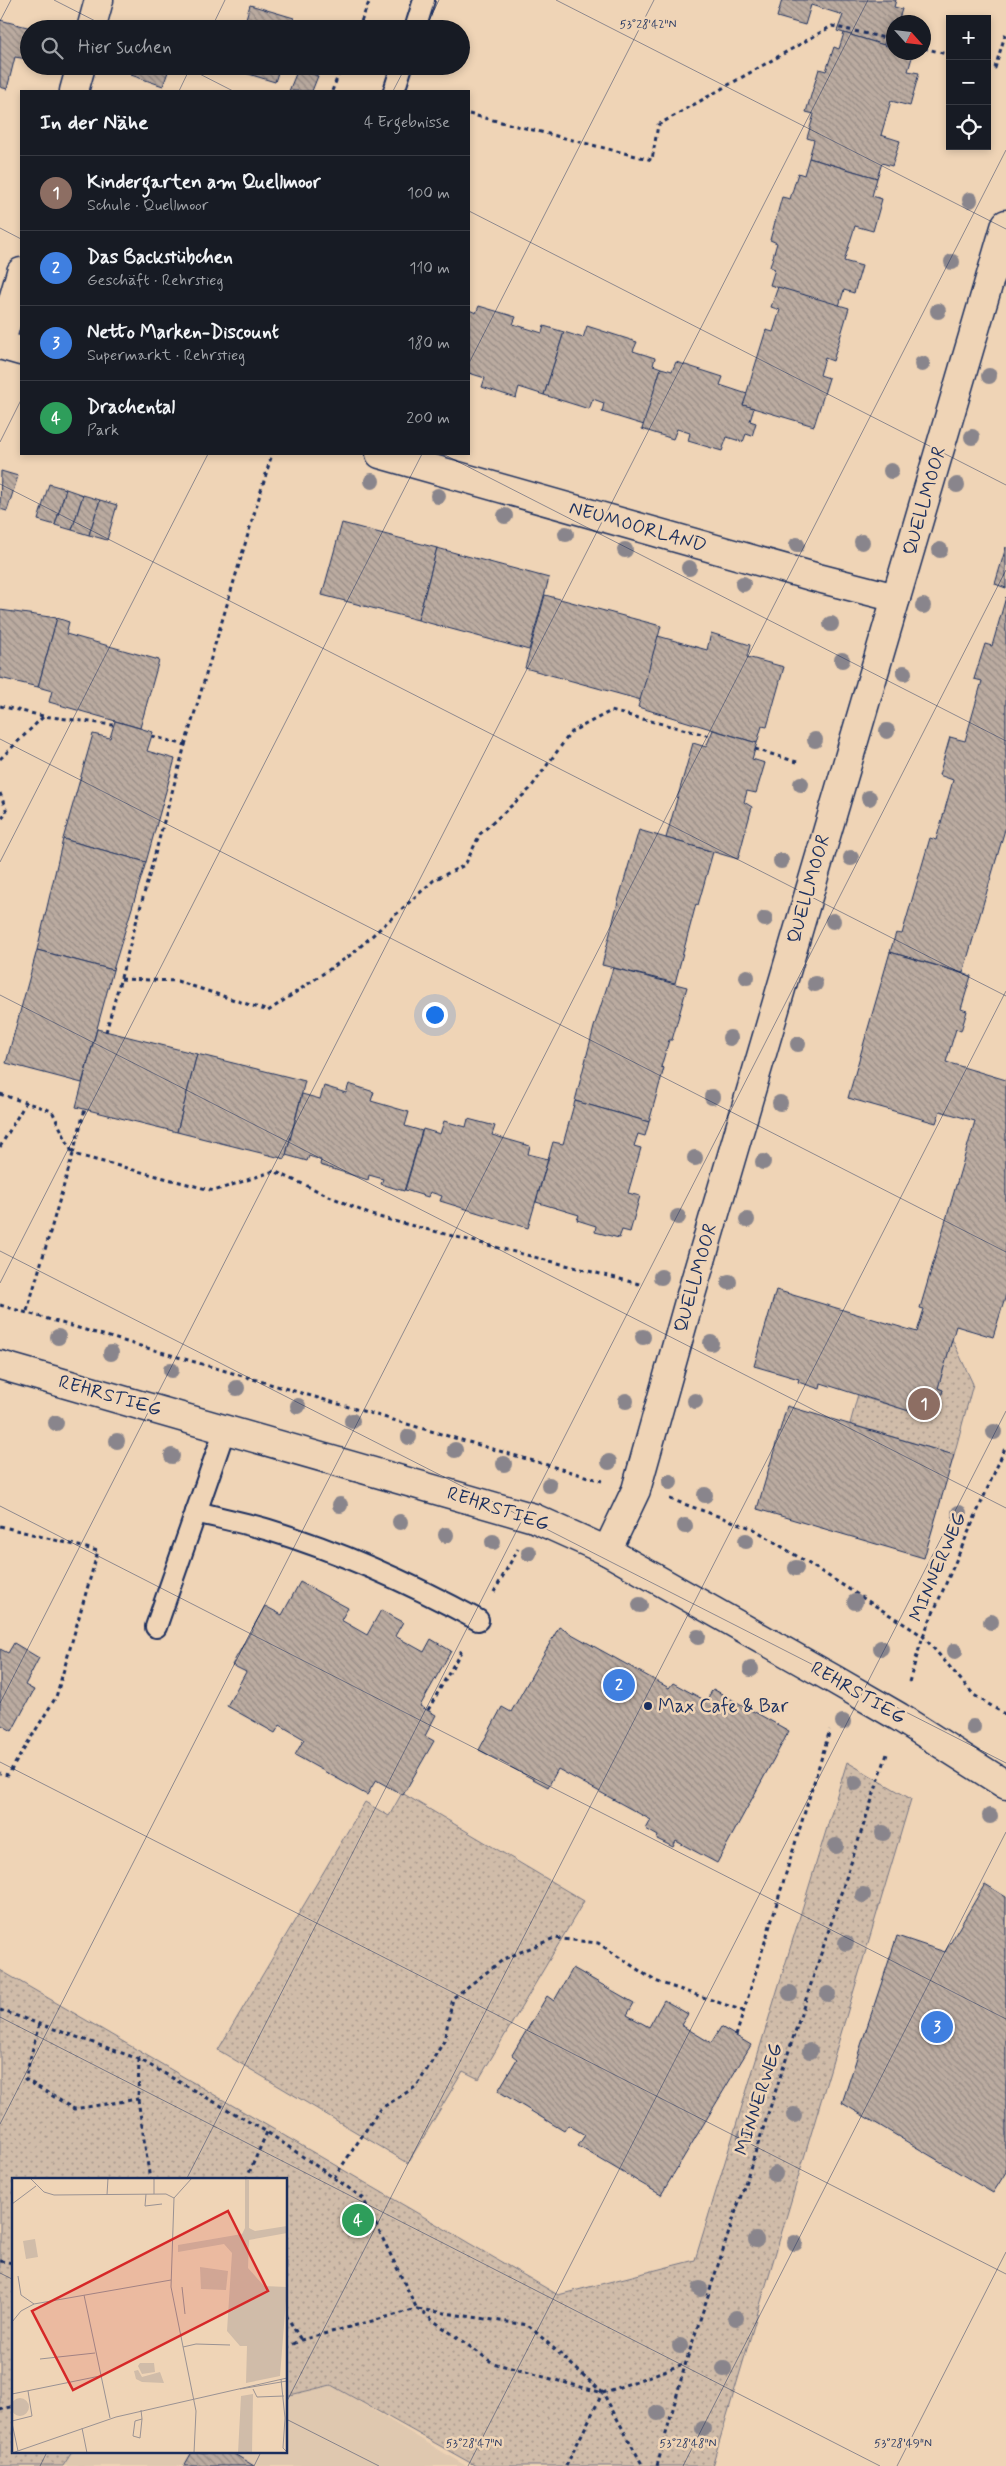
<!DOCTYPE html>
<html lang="de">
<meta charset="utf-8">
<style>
body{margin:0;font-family:Mynerve,sans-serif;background:#20242c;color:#f1f3f6}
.controls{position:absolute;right:15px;top:15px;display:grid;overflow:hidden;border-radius:0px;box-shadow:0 2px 8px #0003}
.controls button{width:45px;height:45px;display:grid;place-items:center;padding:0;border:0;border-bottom:1px solid #363941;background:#171b24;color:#f1f3f6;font:25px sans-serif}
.compass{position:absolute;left:886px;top:15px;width:45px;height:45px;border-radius:50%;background:#171b24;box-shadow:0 2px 8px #0003;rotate:117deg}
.you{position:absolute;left:434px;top:1014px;width:18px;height:18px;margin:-12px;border:4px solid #fff;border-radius:50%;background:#1a73e8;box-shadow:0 0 0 8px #1a73e833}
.badge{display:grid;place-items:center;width:32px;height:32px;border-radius:50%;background:#1a73e8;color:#fff;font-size:16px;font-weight:700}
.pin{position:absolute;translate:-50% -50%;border:2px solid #fff;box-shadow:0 1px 5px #0006}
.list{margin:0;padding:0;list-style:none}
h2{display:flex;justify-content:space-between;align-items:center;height:65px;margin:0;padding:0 20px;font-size:21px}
h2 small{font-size:16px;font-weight:400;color:#9ea1a6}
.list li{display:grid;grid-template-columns:32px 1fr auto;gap:15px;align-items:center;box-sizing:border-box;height:75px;padding:0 20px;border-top:1px solid #363941}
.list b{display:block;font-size:19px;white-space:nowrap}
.list p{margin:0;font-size:16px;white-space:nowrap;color:#9ea1a6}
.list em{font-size:16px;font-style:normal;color:#9ea1a6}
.icon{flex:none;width:28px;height:28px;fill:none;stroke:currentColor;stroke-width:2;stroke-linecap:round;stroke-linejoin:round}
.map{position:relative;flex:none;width:1006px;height:2466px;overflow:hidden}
.search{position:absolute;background:#171b24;box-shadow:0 2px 8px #0003;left:20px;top:20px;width:450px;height:55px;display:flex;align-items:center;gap:12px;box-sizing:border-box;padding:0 18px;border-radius:28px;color:#9ea1a6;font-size:19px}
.panel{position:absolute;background:#171b24;box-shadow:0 2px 8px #0003;left:20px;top:90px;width:450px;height:365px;border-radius:0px}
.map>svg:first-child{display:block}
.built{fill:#dfc8af}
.park{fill:url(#park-dots);stroke:#767684}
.building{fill:url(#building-back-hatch);stroke:#1b2f5e}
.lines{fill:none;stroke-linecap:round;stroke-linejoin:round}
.service-casing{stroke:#1b2f5e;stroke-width:24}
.minor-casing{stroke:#1b2f5e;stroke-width:31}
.path{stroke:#1b2f5e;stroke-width:3;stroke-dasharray:4 4;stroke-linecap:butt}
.service{stroke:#efd4b6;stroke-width:20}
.minor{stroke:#efd4b6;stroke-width:28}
.tree{fill:#89858c}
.ticks{fill:none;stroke:#1b2f5e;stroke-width:1;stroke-opacity:0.45}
.poi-dot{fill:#1b2f5e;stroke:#efd4b6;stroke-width:2}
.labels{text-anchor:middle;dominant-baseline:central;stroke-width:5;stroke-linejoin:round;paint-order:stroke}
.street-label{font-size:19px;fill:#1b2f5e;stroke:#efd4b6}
.poi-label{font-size:19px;fill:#1b2f5e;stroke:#efd4b6;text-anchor:start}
.inset-road{fill:none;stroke:#9a9293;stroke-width:1}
.view{fill:#d62828;fill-opacity:0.15;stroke:#d62828;stroke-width:2.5}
.inset-edge{fill:none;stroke:#1b2f5e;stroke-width:2.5}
.ticks-label{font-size:12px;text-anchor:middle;fill:#1b2f5e;stroke:#efd4b6;stroke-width:5;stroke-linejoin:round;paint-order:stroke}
</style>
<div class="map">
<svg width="1006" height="2466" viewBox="0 0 1006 2466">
<defs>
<pattern id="park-dots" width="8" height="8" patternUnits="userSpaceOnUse" patternTransform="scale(1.25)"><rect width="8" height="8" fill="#d0bca9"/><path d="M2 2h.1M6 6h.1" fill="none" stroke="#a8998d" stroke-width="1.8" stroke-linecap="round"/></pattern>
<pattern id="building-back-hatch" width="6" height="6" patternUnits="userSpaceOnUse" patternTransform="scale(1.25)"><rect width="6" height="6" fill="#bbaba0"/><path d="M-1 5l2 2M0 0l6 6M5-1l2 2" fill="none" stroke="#978c86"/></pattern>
</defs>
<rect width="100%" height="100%" fill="#efd4b6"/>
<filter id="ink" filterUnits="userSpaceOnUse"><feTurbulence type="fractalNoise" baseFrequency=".02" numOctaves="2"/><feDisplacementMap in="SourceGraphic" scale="10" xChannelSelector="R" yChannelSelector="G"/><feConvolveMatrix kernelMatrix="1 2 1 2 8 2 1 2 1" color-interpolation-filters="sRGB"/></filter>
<g filter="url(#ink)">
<polygon class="built" points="331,2385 466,2466 63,2466 72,2452 286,2452 286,2396"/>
<g class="park">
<polygon points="952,1339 973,1384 954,1455 850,1424 858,1394 862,1395 862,1397 934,1418 943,1390 938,1388"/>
<polygon points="847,1762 911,1799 712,2466 476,2466 331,2385 286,2396 286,2180 14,2180 14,2452 72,2452 63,2466 0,2466 0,1970 558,2295 695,2260"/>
<polygon points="402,1793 584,1901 479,2079 463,2071 408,2163 218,2050 365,1802 389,1816"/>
</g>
<g class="building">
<polygon points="782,0 896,0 894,7 902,9 898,22 890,23 884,45 837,31 843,15 811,5 805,25 777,17"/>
<polygon points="250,5 294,18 291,29 234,29 236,22 244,25"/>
<polygon points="0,20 35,29 29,29 27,59 15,57 7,89 0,87"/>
<polygon points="844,33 894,48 894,52 913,54 908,71 919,73 910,106 891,101 881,135 900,141 892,166 882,163 877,178 809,158 814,140 807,138 814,114 806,112 819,69 826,71 834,47 839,49"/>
<polygon points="134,66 170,66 163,86 131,75"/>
<polygon points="232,66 280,66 275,82 232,69"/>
<polygon points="298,69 318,76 312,91 289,91"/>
<polygon points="809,158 877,178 872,196 882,199 873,231 855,226 844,261 862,266 854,293 844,290 839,306 770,285 775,269 770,267 777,243 770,240 782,197 790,199 798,173 804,175"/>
<polygon points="778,287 849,308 833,361 825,358 820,375 829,378 814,426 743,405 766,330 773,332 780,310 771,307"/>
<polygon points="479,306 516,317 513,324 542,333 544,326 564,332 544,395 519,387 516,398 482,387 485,378 469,373 469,375 469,310 476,313"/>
<polygon points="587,326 637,342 633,351 655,358 653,365 661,368 644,425 602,412 604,403 593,399 589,409 544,395 564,332 583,338"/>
<polygon points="676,362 723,377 720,385 747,394 743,405 754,408 750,421 756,423 752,436 746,434 743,442 727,437 722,451 688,441 690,433 677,429 673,439 642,429 661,368 672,371"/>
<polygon points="1,471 18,476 7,511 0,509"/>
<polygon points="49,484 66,489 55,525 38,520"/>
<polygon points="66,489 83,495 72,530 55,525"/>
<polygon points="83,495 100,500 89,535 72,530"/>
<polygon points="100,500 117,505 107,540 89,535"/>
<polygon points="342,523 437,548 418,620 322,595"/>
<polygon points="1006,547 1006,588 995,584"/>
<polygon points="437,548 549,578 529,650 418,620"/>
<polygon points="545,595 661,626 641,700 525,668"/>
<polygon points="1006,597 1006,826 963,973 890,952 896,933 902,934 930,838 936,840 945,809 953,780 939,775 950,737 965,741 982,681 974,679 985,644 992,646"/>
<polygon points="0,610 57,618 38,687 0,678"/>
<polygon points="57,618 69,622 66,634 159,660 140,728 49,702 52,691 38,687"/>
<polygon points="711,633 750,645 747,657 784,667 767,727 762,726 757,743 638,707 658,636 707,650"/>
<polygon points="115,721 153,732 147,751 175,759 146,862 63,839 93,734 110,738"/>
<polygon points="713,730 757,743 752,759 765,763 756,793 747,791 744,802 752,807 738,859 666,838 693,743 706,747"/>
<polygon points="639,830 713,852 698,905 696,904 675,983 602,965 619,898"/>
<polygon points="63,839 146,862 113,970 37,950"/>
<polygon points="37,950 113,970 82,1083 6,1063"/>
<polygon points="890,952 971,976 961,1009 967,1011 961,1031 956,1029 946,1062 1006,1080 1006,1295 993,1337 956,1326 938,1388 943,1390 934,1419 821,1383 820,1389 798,1382 799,1379 754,1366 776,1290 917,1332 924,1309 920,1308 975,1121 940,1111 936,1123 848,1098"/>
<polygon points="613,968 687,987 672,1040 669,1040 661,1067 664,1068 649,1122 575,1101 594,1027"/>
<polygon points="97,1029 197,1054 177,1132 76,1107"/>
<polygon points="197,1054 305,1081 285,1159 177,1132"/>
<polygon points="349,1084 374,1092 371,1101 409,1112 405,1126 422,1131 404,1191 381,1184 383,1179 369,1175 368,1180 320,1165 321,1160 309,1156 307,1161 286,1155 302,1094 320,1099 324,1086 346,1093"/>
<polygon points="575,1101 649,1122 645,1136 638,1134 634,1146 641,1148 628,1193 640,1196 630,1232 622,1230 619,1238 595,1232 596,1226 577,1220 579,1215 536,1202 553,1142 563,1144"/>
<polygon points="468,1119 495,1126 492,1135 530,1146 528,1154 548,1159 528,1228 440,1201 442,1196 430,1192 428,1197 405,1190 423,1129 440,1134 444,1121 466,1127"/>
<polygon points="787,1406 954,1455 924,1558 757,1509"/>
<polygon points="300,1582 348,1608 341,1620 367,1635 381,1610 403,1622 395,1636 424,1652 431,1639 451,1651 420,1706 436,1715 425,1736 434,1741 403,1795 376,1780 367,1795 295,1755 304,1739 280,1725 275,1733 227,1706 246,1672 232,1665 265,1606 282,1615"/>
<polygon points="559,1627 669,1688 673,1683 706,1701 713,1689 789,1731 717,1863 676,1841 673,1847 657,1839 658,1836 646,1829 651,1820 558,1769 548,1787 479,1750 502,1707 511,1712"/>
<polygon points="14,1643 39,1658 25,1685 34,1690 12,1731 0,1724 0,1649 8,1653"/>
<polygon points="985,1884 1006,1897 1006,2172 993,2193 842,2103 897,1936 945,1952"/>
<polygon points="573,1968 634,2003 627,2015 649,2027 664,2000 688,2014 681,2025 711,2043 721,2027 751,2045 661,2195 578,2146 585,2135 568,2125 564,2131 498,2091 517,2059 512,2055 547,1996 554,2001"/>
<polygon points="192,2452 231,2452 254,2466 184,2466"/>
</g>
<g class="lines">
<g class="service-casing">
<g id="service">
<polyline points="415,29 424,0"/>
<polyline points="394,91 402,66"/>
<path d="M196,1512C220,1518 245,1523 269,1530C341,1552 412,1584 478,1620"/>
<polyline points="156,1627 225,1429"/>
</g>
</g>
<g class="minor-casing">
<g id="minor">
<polyline points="91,29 99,0"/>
<polyline points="74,91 81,66"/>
<polyline points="21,272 0,345 21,351"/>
<polyline points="380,454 818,578 896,598"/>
<polyline points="0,1365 534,1518 607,1551 835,1680 899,1717 1006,1785"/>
<polyline points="607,1551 636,1490 690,1298 1006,224"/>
</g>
</g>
<g class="path">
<polyline points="358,29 370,0"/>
<polyline points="924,48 950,55"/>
<polyline points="987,66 995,68 1006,32"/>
<polyline points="332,91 342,66"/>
<polyline points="469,114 652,160 658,125 832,26 894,40"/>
<polyline points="0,706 43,716 113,725"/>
<polyline points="185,745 272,454"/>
<polyline points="755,749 797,762"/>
<polyline points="0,759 43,717"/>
<polyline points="0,793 7,812 0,821"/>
<polyline points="121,979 177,981 268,1011 352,954 434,880 465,865 480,834 530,789 571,732 611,711 710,736"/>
<polyline points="106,1032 185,745 152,736"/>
<polyline points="0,1094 52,1111 73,1154"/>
<polyline points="0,1147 25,1104"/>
<polyline points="73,1153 85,1109"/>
<polyline points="0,1305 602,1481"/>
<polyline points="27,1311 73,1154 214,1191 274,1171 371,1215 643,1285"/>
<polyline points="670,1499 754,1529 923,1636 974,1695 1006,1715"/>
<polyline points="0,1526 98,1551 56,1697 8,1775 0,1773"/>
<polyline points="494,1592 518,1549"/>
<polyline points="909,1682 923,1636 1006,1446"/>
<polyline points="428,1710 463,1648"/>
<polyline points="0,2010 139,2059 267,2132 363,2198 417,2309 528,2325 603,2393 643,2466"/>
<polyline points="39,2024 25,2079 74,2109 138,2099"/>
<polyline points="736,2036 830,1730"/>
<polyline points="139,2059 138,2099 150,2180"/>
<polyline points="334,2178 380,2109 417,2086 444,2041 453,1998 504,1959 554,1938 598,1943 655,1981 744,2011"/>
<polyline points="246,2180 267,2132"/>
<polyline points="0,2261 14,2263"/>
<polyline points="286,2315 301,2340"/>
<polyline points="286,2348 301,2340 417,2309 493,2363 603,2393 686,2363"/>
<polyline points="0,2410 14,2406"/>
<polyline points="566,2466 602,2394"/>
<polyline points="657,2466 686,2362 888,1751"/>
</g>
<use href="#service" class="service"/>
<use href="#minor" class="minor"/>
</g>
<g class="tree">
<circle cx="970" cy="200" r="8"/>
<circle cx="952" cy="262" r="8"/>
<circle cx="938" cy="311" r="8"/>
<circle cx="922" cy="364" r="8"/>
<circle cx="989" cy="376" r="8"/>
<circle cx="972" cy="437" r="8"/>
<circle cx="891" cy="471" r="8"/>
<circle cx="372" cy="481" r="8"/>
<circle cx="957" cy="485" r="8"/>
<circle cx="438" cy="496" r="8"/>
<circle cx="505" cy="516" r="8"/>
<circle cx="566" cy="534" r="8"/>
<circle cx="862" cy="542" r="8"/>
<circle cx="797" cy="545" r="8"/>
<circle cx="625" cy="550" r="8"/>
<circle cx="940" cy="550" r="8"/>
<circle cx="689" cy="568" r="8"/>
<circle cx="743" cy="584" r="8"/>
<circle cx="923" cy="606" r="8"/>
<circle cx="831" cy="624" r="8"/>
<circle cx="842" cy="660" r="8"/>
<circle cx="904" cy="673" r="8"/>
<circle cx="887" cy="731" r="8"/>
<circle cx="815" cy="740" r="8"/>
<circle cx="801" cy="784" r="8"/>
<circle cx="869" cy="798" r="8"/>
<circle cx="851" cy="858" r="8"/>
<circle cx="781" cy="861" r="8"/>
<circle cx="765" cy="919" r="8"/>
<circle cx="833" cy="921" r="8"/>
<circle cx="747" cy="977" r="8"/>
<circle cx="815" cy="984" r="8"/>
<circle cx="730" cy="1038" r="8"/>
<circle cx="798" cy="1044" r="8"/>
<circle cx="712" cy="1097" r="8"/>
<circle cx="780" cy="1103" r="8"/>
<circle cx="695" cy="1158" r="8"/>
<circle cx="763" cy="1162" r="8"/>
<circle cx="678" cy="1217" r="8"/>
<circle cx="747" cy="1220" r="8"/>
<circle cx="661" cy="1277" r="8"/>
<circle cx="729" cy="1282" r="8"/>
<circle cx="58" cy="1337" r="8"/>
<circle cx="643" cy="1337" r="8"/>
<circle cx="711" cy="1343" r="8"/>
<circle cx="111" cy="1353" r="8"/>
<circle cx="171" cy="1370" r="8"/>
<circle cx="237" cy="1388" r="8"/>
<circle cx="626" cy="1401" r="8"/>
<circle cx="695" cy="1401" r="8"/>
<circle cx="298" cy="1406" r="8"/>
<circle cx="352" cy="1421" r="8"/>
<circle cx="56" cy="1423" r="8"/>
<circle cx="994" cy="1432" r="8"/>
<circle cx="409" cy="1437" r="8"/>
<circle cx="117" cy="1441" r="8"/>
<circle cx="455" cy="1450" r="8"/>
<circle cx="172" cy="1456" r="8"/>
<circle cx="609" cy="1462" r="8"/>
<circle cx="504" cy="1464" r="8"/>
<circle cx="670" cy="1482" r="8"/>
<circle cx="549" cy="1485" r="8"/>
<circle cx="705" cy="1495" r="8"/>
<circle cx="340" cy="1505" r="8"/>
<circle cx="959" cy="1513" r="8"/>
<circle cx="400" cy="1522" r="8"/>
<circle cx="685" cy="1526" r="8"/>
<circle cx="446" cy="1535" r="8"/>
<circle cx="746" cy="1541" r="8"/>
<circle cx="493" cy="1542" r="8"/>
<circle cx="529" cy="1553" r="8"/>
<circle cx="796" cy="1568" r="8"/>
<circle cx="855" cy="1602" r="8"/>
<circle cx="640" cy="1605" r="8"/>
<circle cx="991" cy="1622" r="8"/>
<circle cx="698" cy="1637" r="8"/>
<circle cx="881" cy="1648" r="8"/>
<circle cx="955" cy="1651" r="8"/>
<circle cx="751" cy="1669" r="8"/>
<circle cx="843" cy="1722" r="8"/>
<circle cx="973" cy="1727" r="8"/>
<circle cx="855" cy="1783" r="8"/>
<circle cx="990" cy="1816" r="8"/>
<circle cx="883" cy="1833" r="8"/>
<circle cx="836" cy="1846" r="8"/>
<circle cx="863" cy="1895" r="8"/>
<circle cx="846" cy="1943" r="8"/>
<circle cx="790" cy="1993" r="8"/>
<circle cx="828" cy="1994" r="8"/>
<circle cx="810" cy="2051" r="8"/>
<circle cx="794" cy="2115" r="8"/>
<circle cx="745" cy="2137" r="8"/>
<circle cx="775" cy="2174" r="8"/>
<circle cx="756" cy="2240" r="8"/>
<circle cx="795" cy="2243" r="8"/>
<circle cx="700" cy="2289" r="8"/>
<circle cx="736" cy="2318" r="8"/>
<circle cx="680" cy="2346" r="8"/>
<circle cx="724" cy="2369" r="8"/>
<circle cx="658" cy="2413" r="8"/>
<circle cx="703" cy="2429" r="8"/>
</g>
</g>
<path class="ticks" d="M54,0L111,29M556,0L1006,229M0,21L11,0M211,29L225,0M425,29L439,0M184,66L233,91M179,91L191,66M393,91L406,66M469,211L1006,485M0,228L21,239M469,363L654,0M0,442L21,400M443,454L1006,741M0,484L1006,996M0,739L1006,1252M0,862L208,454M0,995L1006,1508M0,1251L1006,1763M0,1283L422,454M0,1506L1006,2019M0,1703L868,0M0,1762L1006,2274M0,2017L880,2466M0,2124L1006,150M186,2180L1006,570M0,2273L14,2280M286,2403L1006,991M286,2419L379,2466M40,2466L47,2452M254,2466L261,2452M468,2466L1006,1411M683,2466L1006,1832M897,2466L1006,2252"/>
<circle class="poi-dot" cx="648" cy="1706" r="5"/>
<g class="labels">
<g class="street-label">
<text transform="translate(925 501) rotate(-74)">QUELLMOOR</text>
<text transform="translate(638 527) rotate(16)">NEUMOORLAND</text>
<text transform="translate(809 889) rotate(-74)">QUELLMOOR</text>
<text transform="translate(696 1278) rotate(-74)">QUELLMOOR</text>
<text transform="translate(110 1396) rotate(16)">REHRSTIEG</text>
<text transform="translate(498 1509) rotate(18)">REHRSTIEG</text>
<text transform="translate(938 1567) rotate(-67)">MINNERWEG</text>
<text transform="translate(858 1693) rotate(30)">REHRSTIEG</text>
<text transform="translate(759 2099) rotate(-72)">MINNERWEG</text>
</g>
<g class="poi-label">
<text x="658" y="1706">Max Cafe &amp; Bar</text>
</g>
</g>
<g transform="translate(12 2178)">
<rect width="275" height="275" fill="#efd4b6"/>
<path d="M233,1L237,2V50L243,53L275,48V55L237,62L236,90L252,108L275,109L268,198L234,205L235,168H228L215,153L220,75L212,66L166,74V67L230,56L233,50ZM188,89L216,93L214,112L189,111ZM126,192L130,199L148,194L152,205L130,204L124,201L122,193ZM241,216L240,275H226L229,218ZM-1 229a9 9 0 1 1 18 0a9 9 0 1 1-18 0Z" fill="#d0bca9"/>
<path d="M23,61L26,79L14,81L11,63ZM128,185H142L143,194L130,196L126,188Z" fill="#d0bca9"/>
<path class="inset-road" d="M18,0L32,14L42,17L154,16L162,20L159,109L184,233L182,275M134,16L133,28L150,26M142,16V0M95,17L96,0M162,20L180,0M0,26L24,8M6,98L9,117L22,126M170,109L173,136M72,117L98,240M0,144L9,133L22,126L159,102M171,169L184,166L218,167M28,181L83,175M269,201L273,240L271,270L275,274M228,211L275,203M241,211L245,219L272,218M0,216L88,198M129,232L130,241L128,260L121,258L123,243L130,241M0,243L20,238L16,213M0,245L6,273M70,250L75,275M0,275L104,239L275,200"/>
<path class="view" d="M216,33L256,113L61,212L20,133Z"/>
<rect width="275" height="275" class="inset-edge"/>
</g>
<g class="ticks-label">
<text x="648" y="28">53°28'42"N</text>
<text x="474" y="2447">53°28'47"N</text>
<text x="688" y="2447">53°28'48"N</text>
<text x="903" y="2447">53°28'49"N</text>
</g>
</svg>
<div class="controls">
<button>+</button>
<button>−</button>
<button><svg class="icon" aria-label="locate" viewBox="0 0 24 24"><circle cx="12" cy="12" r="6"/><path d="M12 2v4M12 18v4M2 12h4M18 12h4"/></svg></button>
</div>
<svg class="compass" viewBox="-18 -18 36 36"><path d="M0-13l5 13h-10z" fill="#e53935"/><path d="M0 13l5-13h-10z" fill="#9ea1a6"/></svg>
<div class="you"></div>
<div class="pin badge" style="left:924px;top:1404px;background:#8d6e63">1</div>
<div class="pin badge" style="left:619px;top:1685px;background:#3f7fe0">2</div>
<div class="pin badge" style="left:937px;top:2027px;background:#3f7fe0">3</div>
<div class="pin badge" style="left:358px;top:2220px;background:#2e9e5b">4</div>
<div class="search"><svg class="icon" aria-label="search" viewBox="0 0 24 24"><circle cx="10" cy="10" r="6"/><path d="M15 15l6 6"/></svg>Hier suchen</div>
<section class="panel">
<h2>In der Nähe<small>4 Ergebnisse</small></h2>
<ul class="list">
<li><span class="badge" style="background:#8d6e63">1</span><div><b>Kindergarten am Quellmoor</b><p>Schule · Quellmoor</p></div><em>100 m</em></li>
<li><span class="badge" style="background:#3f7fe0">2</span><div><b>Das Backstübchen</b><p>Geschäft · Rehrstieg</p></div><em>110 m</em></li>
<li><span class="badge" style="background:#3f7fe0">3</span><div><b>Netto Marken-Discount</b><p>Supermarkt · Rehrstieg</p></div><em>180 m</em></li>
<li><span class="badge" style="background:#2e9e5b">4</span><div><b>Drachental</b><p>Park</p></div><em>200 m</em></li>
</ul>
</section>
</div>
